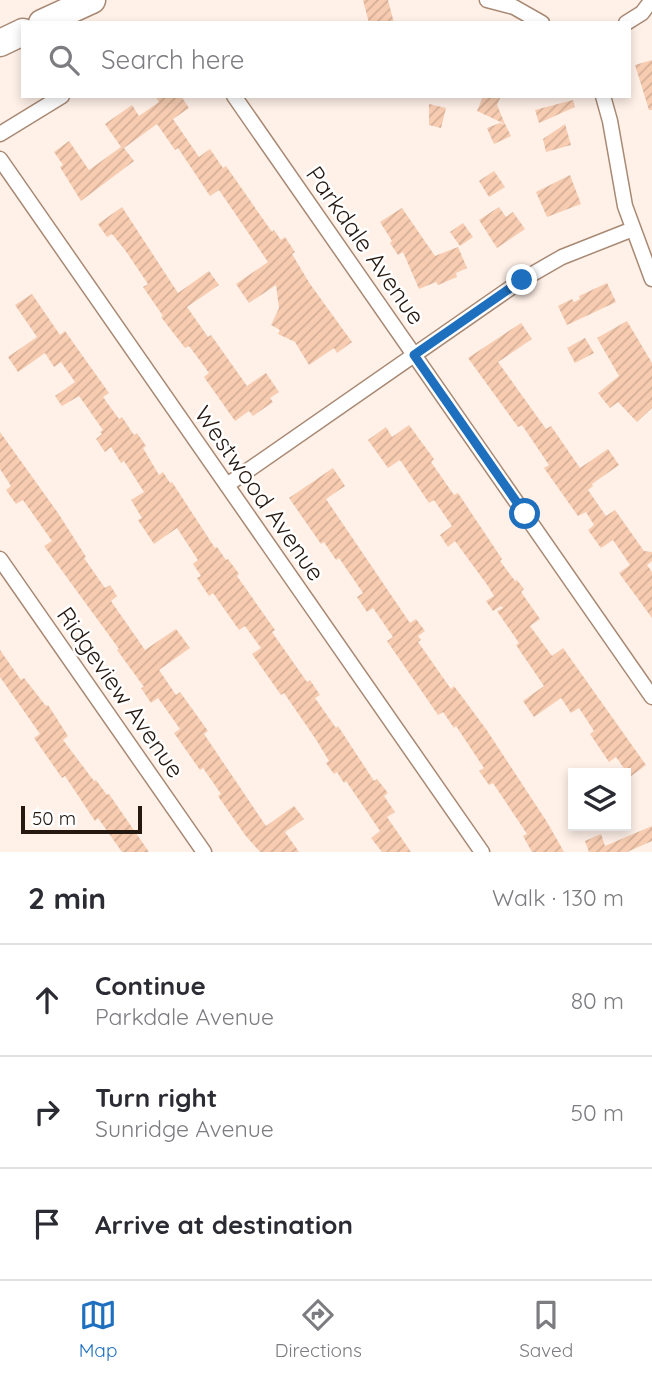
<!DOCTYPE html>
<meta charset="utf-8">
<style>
body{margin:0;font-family:Quicksand,sans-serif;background:#f7f7f7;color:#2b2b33}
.controls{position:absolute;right:21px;bottom:21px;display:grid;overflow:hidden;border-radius:0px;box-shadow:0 4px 10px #0003}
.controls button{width:63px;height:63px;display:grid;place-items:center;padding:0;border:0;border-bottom:2px solid #e1e1e2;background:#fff;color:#2b2b33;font:35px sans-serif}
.scale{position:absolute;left:21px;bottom:18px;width:121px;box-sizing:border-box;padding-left:7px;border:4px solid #241810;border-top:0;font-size:19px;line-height:24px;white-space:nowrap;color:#241810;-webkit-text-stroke:5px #fff;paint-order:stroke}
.stop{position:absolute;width:21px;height:21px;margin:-16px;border:5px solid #1e70bf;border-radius:50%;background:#fff}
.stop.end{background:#1e70bf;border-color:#fff;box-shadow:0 2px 7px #0008}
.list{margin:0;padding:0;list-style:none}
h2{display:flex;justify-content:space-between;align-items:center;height:91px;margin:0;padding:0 28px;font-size:30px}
h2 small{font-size:23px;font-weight:400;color:#7c7c81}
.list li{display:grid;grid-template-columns:46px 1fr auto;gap:21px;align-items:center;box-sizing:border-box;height:112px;padding:0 28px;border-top:2px solid #e1e1e2}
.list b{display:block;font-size:26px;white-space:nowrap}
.list p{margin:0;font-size:23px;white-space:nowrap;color:#7c7c81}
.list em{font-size:23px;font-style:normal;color:#7c7c81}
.icon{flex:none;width:38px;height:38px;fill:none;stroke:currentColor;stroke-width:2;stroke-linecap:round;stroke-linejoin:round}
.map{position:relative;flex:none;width:652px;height:852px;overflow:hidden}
.search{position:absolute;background:#fff;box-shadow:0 4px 10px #0003;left:21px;right:21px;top:21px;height:77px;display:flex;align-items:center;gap:18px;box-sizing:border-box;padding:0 24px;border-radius:0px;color:#7c7c81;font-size:26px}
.sheet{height:427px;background:#fff}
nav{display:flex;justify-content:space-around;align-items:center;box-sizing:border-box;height:98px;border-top:2px solid #e1e1e2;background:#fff;font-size:19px;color:#7c7c81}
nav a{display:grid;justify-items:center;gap:4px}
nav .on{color:#1e70bf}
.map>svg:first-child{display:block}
.building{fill:url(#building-hatch)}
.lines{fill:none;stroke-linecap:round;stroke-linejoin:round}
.minor-casing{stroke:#a88974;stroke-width:17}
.motorway-casing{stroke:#a88974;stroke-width:29}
.minor{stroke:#fff;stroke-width:14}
.motorway{stroke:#fff;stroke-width:26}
.route{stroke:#1e70bf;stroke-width:9}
.labels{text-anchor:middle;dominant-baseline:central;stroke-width:5;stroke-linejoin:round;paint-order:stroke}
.street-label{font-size:24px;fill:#241810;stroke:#fff}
</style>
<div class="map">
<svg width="652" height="852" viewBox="0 0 652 852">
<defs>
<pattern id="building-hatch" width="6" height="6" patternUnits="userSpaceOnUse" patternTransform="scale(1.75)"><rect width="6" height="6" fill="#f7ccb1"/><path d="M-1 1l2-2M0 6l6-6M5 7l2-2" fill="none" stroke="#d4ae97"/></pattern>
</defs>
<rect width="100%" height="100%" fill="#fff1e8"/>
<g class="building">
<polygon points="363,0 388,0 394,23 369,23"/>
<polygon points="652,60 652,110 649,110 635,65"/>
<polygon points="155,96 181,96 189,108 173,119 199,157 210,149 223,168 226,166 272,232 274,230 281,240 285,237 295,252 292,254 310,284 352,342 337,353 334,348 309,365 295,342 278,334 280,330 271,325 279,308 276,285 249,303 236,284 268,262 219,190 210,196 178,148 175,150 157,124 124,148 134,161 81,201 60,167 63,165 54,152 69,141 89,170 121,147 105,124 132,105 139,116 159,102"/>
<polygon points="483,96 501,96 497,105 505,124 477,111"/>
<polygon points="573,100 575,107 539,123 535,110"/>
<polygon points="429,104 446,108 441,128 429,125"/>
<polygon points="500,123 505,124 511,136 494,144 487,128"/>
<polygon points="565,124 571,145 546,152 543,139"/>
<polygon points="494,171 505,187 489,197 479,181"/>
<polygon points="570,175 581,204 547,217 536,192"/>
<polygon points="122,207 178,293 209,271 219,285 187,307 208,337 211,335 247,386 266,373 279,392 270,398 273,402 253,416 249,411 235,421 204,377 209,373 189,346 185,348 161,317 163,316 143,287 148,284 125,250 112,234 107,237 98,224"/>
<polygon points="499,207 506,217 513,212 525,229 497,248 479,220"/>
<polygon points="402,208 435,256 458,247 467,268 456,273 457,277 438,285 436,282 419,289 403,252 398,255 390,243 392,241 380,222"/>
<polygon points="463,223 473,237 460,246 450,232"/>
<polygon points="607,283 616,302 567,325 558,306 572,299 574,302 580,299 579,296"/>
<polygon points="32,294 60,335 65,331 109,393 103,397 119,419 122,417 134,435 137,433 146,446 143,448 159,475 163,472 170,483 172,482 215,548 217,547 226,560 228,559 239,574 237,576 275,630 272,632 307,682 310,680 320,695 315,698 336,728 338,726 374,781 377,779 388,793 384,796 395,812 387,817 411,852 382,852 371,838 380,831 346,781 344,783 337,772 334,774 326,763 329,761 317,741 284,693 281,695 252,654 261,648 245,626 239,630 213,593 209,596 197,578 201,576 193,564 198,560 177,528 154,544 138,520 142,518 131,500 144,492 124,461 121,463 111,447 105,452 96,439 102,434 100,432 103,430 79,396 62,406 55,396 75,382 61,362 54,367 45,353 18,372 8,357 37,337 15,305"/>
<polygon points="627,321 652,363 652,408 637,422 618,402 610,408 598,393 619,376 597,338"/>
<polygon points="521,323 532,339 498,362 546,429 551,426 580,468 608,449 619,465 592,484 593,486 588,490 606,516 615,510 644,551 652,552 652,561 647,565 652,572 652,618 619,573 630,565 613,540 601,548 588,530 594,525 586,512 578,516 544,468 549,465 522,425 518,427 468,358"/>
<polygon points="585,338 594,353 575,363 567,348"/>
<polygon points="409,425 434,459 431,462 454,495 458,493 502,559 500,561 515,581 517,580 524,589 521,592 540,619 530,626 552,656 563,648 646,765 630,777 616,757 609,762 590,734 594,731 579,708 571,713 561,698 534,717 523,701 544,686 516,645 519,643 497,611 503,608 501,606 493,611 486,601 494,596 488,586 455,541 448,547 440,535 452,526 434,500 429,503 400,460 388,468 368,440 386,427 392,437"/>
<polygon points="0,432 58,513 86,557 84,558 105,588 110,585 117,596 111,601 145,650 176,629 190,648 159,670 176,695 180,692 208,731 204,734 266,826 294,806 304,819 285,832 299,852 260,852 245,835 218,796 221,794 203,768 200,770 174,733 180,729 158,698 151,703 141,688 144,687 117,650 119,649 44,546 52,541 23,500 16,504 6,490 11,486 0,469"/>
<polygon points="333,468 345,486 326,499 410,623 416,619 425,631 418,636 421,640 418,642 451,689 454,686 486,729 547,822 564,852 532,852 523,836 527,834 493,783 489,785 479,771 484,768 456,726 454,728 443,712 438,715 387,641 393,637 373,608 367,612 357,597 363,593 339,558 336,560 324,542 321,544 289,498"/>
<polygon points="0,650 21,680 24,678 46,706 48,705 68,736 63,740 94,781 96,780 107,795 109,794 149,852 122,852 98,818 95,821 65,776 62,778 34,738 40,734 0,677"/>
<polygon points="652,826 652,841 627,852 589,852 585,841 601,834 605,846"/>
</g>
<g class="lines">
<g class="minor-casing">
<g id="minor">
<polyline points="487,0 514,7 542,23"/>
<polyline points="626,23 642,13 648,5"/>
<polyline points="234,96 652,697"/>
<polyline points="603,96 610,121 625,206 652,279"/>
<polyline points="0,134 62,96"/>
<polyline points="0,159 482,852"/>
<polyline points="227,485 522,280 562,257 633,229"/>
<polyline points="0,559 204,852"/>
</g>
</g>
<g class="motorway-casing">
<g id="motorway">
<polyline points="42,23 92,0"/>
<polyline points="0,43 23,32"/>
</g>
</g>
<use href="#minor" class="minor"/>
<use href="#motorway" class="motorway"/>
</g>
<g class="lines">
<polyline class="route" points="522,280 414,355 525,514"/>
</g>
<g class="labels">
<g class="street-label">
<text transform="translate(366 245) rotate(55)">Parkdale Avenue</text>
<text transform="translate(260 493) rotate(55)">Westwood Avenue</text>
<text transform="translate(121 692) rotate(55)">Ridgeview Avenue</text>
</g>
</g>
</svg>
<div class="controls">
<button><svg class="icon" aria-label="layers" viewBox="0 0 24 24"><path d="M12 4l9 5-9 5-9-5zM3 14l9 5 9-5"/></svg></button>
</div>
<div class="scale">50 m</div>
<div class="stop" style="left:525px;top:514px"></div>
<div class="stop end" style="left:522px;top:280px"></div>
<div class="search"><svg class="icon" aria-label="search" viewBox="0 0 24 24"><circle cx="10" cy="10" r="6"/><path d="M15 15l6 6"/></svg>Search here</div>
</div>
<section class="sheet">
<h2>2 min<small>Walk · 130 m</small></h2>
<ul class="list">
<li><svg class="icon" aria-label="ahead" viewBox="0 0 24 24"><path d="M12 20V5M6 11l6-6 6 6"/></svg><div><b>Continue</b><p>Parkdale Avenue</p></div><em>80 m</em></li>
<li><svg class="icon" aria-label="right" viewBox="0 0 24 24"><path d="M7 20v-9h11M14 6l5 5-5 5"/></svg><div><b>Turn right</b><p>Sunridge Avenue</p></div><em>50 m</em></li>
<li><svg class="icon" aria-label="arrive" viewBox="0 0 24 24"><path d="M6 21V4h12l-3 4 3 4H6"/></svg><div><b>Arrive at destination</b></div></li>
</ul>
</section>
<nav>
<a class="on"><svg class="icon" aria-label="map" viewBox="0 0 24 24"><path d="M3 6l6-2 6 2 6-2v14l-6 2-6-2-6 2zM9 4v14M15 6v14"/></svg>Map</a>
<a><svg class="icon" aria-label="directions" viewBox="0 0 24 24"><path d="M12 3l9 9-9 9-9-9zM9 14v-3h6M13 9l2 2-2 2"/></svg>Directions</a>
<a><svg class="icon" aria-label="saved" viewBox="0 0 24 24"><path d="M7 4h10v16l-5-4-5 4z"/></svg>Saved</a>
</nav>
